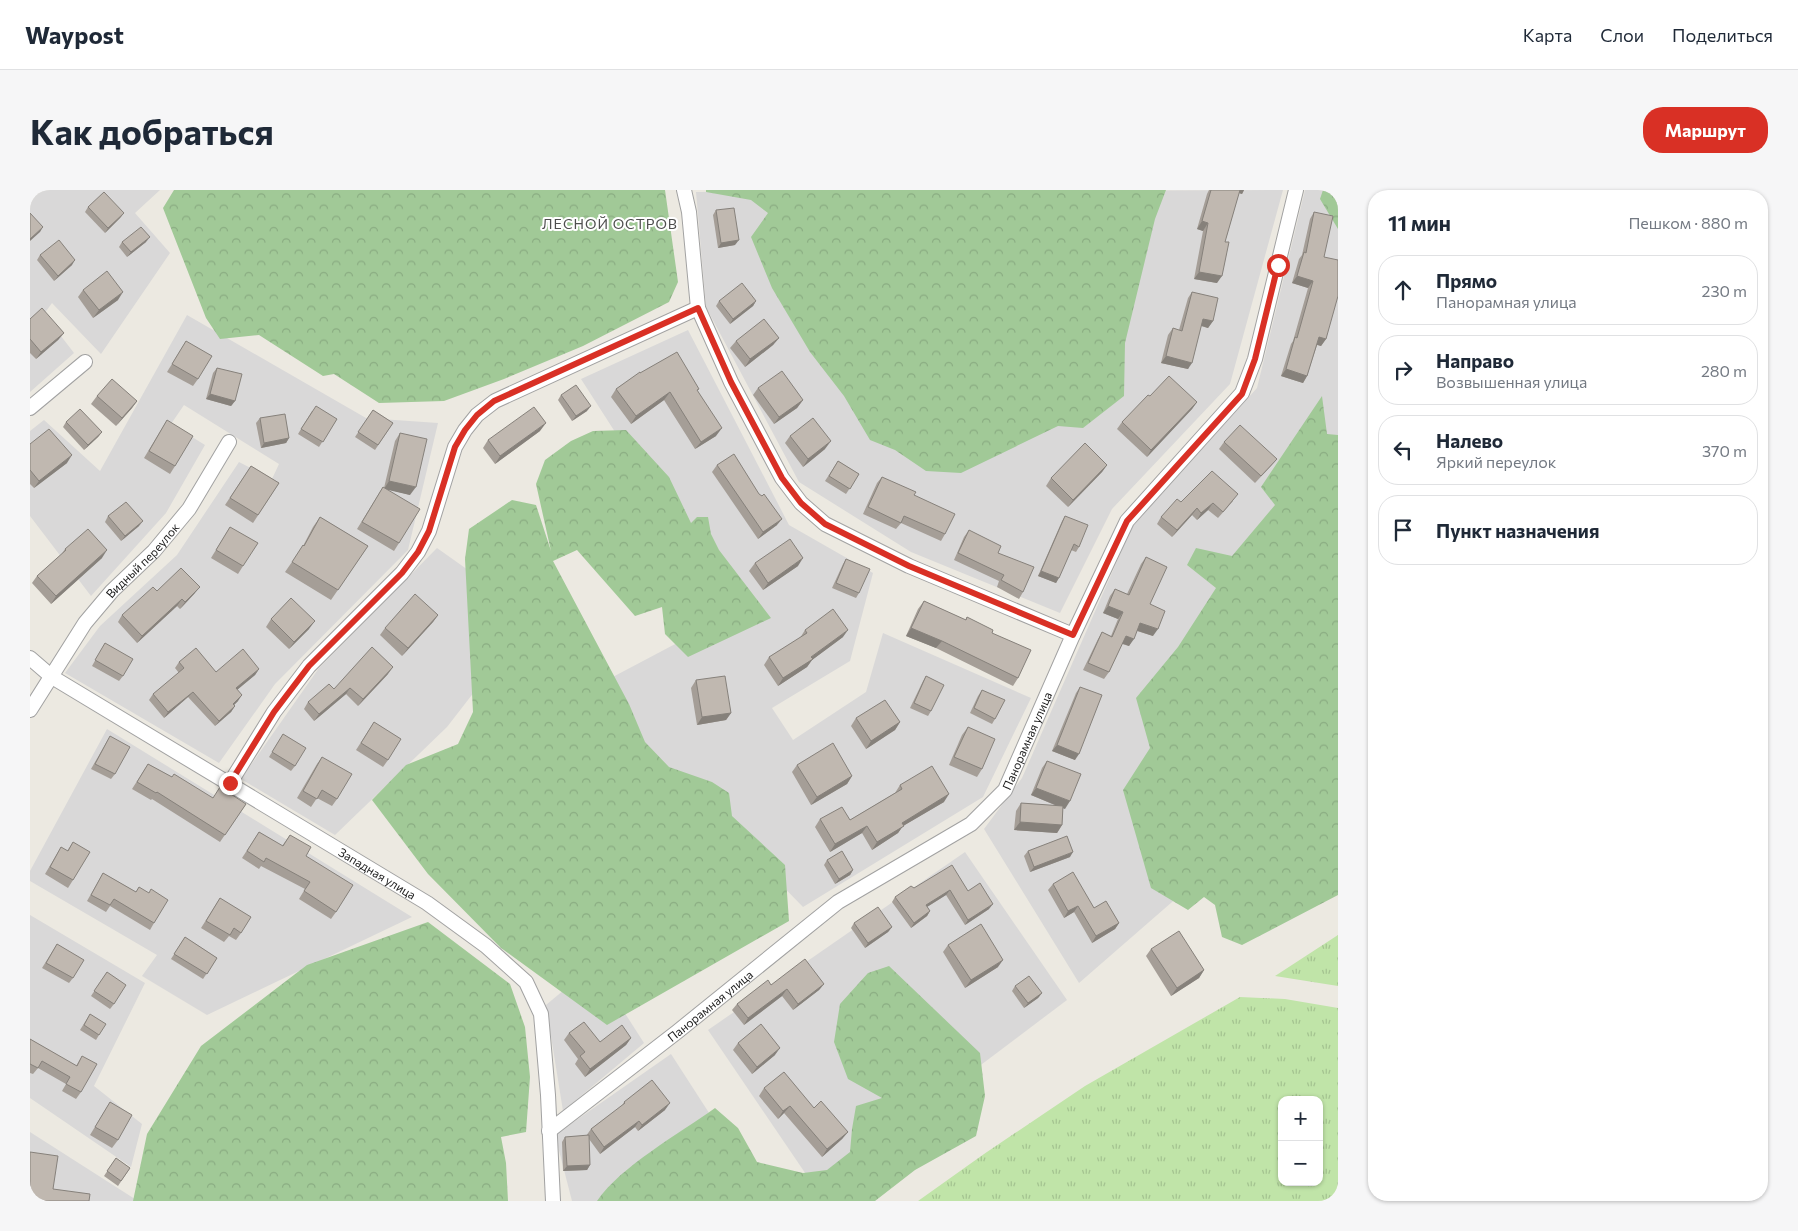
<!DOCTYPE html>
<html lang="ru">
<meta charset="utf-8">
<style>
body{margin:0;font-family:Commissioner,sans-serif;background:#f6f6f7;color:#1f2937}
.controls{position:absolute;right:15px;bottom:15px;display:grid;overflow:hidden;border-radius:10px;box-shadow:0 1px 4px #0004}
.controls button{width:45px;height:45px;display:grid;place-items:center;padding:0;border:0;border-bottom:1px solid #e0e1e3;background:#fff;color:#1f2937;font:25px sans-serif}
.stop{position:absolute;width:15px;height:15px;margin:-11px;border:4px solid #d93025;border-radius:50%;background:#fff}
.stop.end{background:#d93025;border-color:#fff;box-shadow:0 1px 5px #0008}
.list{margin:0;padding:0;list-style:none}
h2{display:flex;justify-content:space-between;align-items:center;height:65px;margin:0;padding:0 20px;font-size:21px}
h2 small{font-size:16px;font-weight:400;color:#747a83}
.list li{display:grid;grid-template-columns:32px 1fr auto;gap:15px;align-items:center;box-sizing:border-box;height:70px;margin:0 10px 10px;padding:0 10px;border:1px solid #e0e1e3;border-radius:20px}
.list b{display:block;font-size:19px;white-space:nowrap}
.list p{margin:0;font-size:16px;white-space:nowrap;color:#747a83}
.list em{font-size:16px;font-style:normal;color:#747a83}
.icon{flex:none;width:28px;height:28px;fill:none;stroke:currentColor;stroke-width:2;stroke-linecap:round;stroke-linejoin:round}
.map{position:relative;flex:none;width:1308px;height:1011px;overflow:hidden;border-radius:20px}
header{display:flex;align-items:center;gap:30px;box-sizing:border-box;height:70px;padding:0 25px;background:#fff;border-bottom:1px solid #e0e1e3}
header strong{font-size:24px}
nav{display:flex;gap:28px;margin-inline-start:auto;font-size:18px}
.intro{display:flex;align-items:center;justify-content:space-between;box-sizing:border-box;height:120px;padding:0 30px}
h1{margin:0;font-size:35px}
.button{padding:12px 22px;border-radius:20px;background:#d93025;color:#fff;font-size:18px;font-weight:700}
main{display:flex;gap:30px;padding:0 30px}
aside{flex:1;background:#fff;border-radius:20px;box-shadow:0 1px 4px #0004}
.map>svg:first-child{display:block}
.residential{fill:#d9d8d8}
.grass{fill:url(#grass-tufts);fill-rule:evenodd}
.forest{fill:url(#forest-crowns)}
.lines{fill:none;stroke-linecap:round;stroke-linejoin:round}
.street-casing{stroke:#a2a2a2;stroke-width:16}
.street{stroke:#fff;stroke-width:14}
.wall{fill:#a59e97}
.shaded-wall{fill:#86817b}
.building{fill:#c0b8b0;stroke:#86817b}
.route{stroke:#d93025;stroke-width:6}
.labels{text-anchor:middle;dominant-baseline:central;stroke-width:4;stroke-linejoin:round;paint-order:stroke}
.street-label{font-size:12px;fill:#1b1b1b;stroke:#fff}
.neighbourhood-label{font-size:14px;letter-spacing:1px;fill:#4e4e4e;stroke:#fff}
</style>
<header>
<strong>Waypost</strong>
<nav><a>Карта</a><a>Слои</a><a>Поделиться</a></nav>
</header>
<div class="intro"><h1>Как добраться</h1><a class="button">Маршрут</a></div>
<main>
<div class="map">
<svg width="1308" height="1011" viewBox="0 0 1308 1011">
<defs>
<pattern id="grass-tufts" width="24" height="20" patternUnits="userSpaceOnUse" patternTransform="scale(1.25)"><rect width="24" height="20" fill="#c0e4a8"/><path d="M3 7l-1-3M5 7V3M7 7l1-3M15 17l-1-3M17 17v-4M19 17l1-3" fill="none" stroke="#a4c390"/></pattern>
<pattern id="forest-crowns" width="20" height="18" patternUnits="userSpaceOnUse" patternTransform="scale(1.25)"><rect width="20" height="18" fill="#a1c997"/><path d="M2 6a3 3 0 1 1 6 0M12 15a3 3 0 1 1 6 0" fill="none" stroke="#8aac82"/></pattern>
</defs>
<rect width="100%" height="100%" fill="#ece9e1"/>
<g class="residential">
<polygon points="0,0 130,0 105,23 140,63 71,164 22,113 14,124 44,163 0,202"/>
<polygon points="1253,0 1200,194 1082,319 1030,423 881,362 769,292 676,117 666,2"/>
<polygon points="1275,0 1308,0 1308,322 1157,699 1049,793 954,639 992,588 1102,337 1227,198"/>
<polygon points="157,125 336,228 408,233 378,360 245,494 189,573 35,483 70,436 147,365 209,272 242,289 249,274 154,215 141,234 175,255 136,323 61,406 0,326 0,241 14,230 70,281"/>
<polygon points="658,140 759,335 843,383 820,471 742,518 763,550 836,502 853,443 1001,508 953,607 773,717 560,499 702,424 551,189"/>
<polygon points="407,358 503,426 417,537 305,645 211,589 289,478"/>
<polygon points="77,539 382,727 177,825 112,786 127,765 0,691 0,681"/>
<polygon points="935,662 1037,810 786,999 678,840"/>
<polygon points="0,725 115,793 64,896 112,934 101,977 0,908"/>
<polygon points="564,775 614,853 533,921 516,815"/>
<polygon points="641,864 692,943 570,1011 542,1011 525,945"/>
<polygon points="0,942 108,1011 0,1011"/>
</g>
<g class="grass">
<polygon points="1308,745 1308,796 1245,786"/>
<path d="M1210,807L1255,809L1308,818V1011H888L954,964L1055,896ZM1252,910H1289V992H1252Z"/>
</g>
<g class="forest">
<polygon points="144,0 635,0 648,92 639,112 553,156 474,189 414,211 349,213 304,184 293,186 229,145 190,149 176,128 133,18"/>
<polygon points="676,0 1136,0 1125,29 1095,153 1094,206 1053,238 1028,236 931,283 896,281 865,260 840,250 814,206 780,162 742,98 721,47 738,23 721,10 676,2"/>
<polygon points="1293,0 1308,0 1308,39 1290,9"/>
<polygon points="1292,206 1297,244 1308,245 1308,705 1212,755 1192,747 1185,715 1174,707 1158,720 1121,698 1093,600 1120,558 1106,508 1148,457 1186,398 1157,375 1166,358 1202,366 1245,315 1231,297"/>
<polygon points="596,240 639,287 661,333 667,327 678,327 681,344 689,360 741,428 658,467 635,444 632,417 605,426 547,360 523,371 599,514 615,552 639,577 682,592 699,603 702,626 755,675 759,731 577,835 471,758 398,684 342,610 376,575 428,554 443,522 435,369 439,339 482,310 506,315 521,361 506,294 515,270 541,251 563,241"/>
<polygon points="398,732 480,794 495,837 500,887 496,942 471,947 476,973 478,1011 103,1011 117,944 171,856 277,775"/>
<path d="M859,776L950,863L955,906L946,946L885,980L845,1011H567C591,976 649,944 685,918L708,938L727,972L773,983L797,980L820,962L822,939L826,916L852,908L818,889L804,852L810,814L838,783Z"/>
</g>
<g class="lines">
<g class="street-casing">
<g id="street">
<polyline points="654,0 659,22 668,118 701,192 752,288 771,313 795,334 879,376 1043,445"/>
<polyline points="0,218 55,172"/>
<path id="s1" d="M0,468L22,487L397,713L456,756L496,792L511,824L518,905L523,1011"/>
<path id="s2" d="M0,520L55,433L82,401L124,361L159,319L199,252"/>
<polyline points="200,593 244,522 279,476 372,383 388,362 399,341 425,257 435,240 447,225 465,211 668,118"/>
<path id="s3" d="M519,941L647,842L808,712L941,634L975,600L1043,445L1097,331L1212,203L1225,169L1266,0"/>
</g>
</g>
<use href="#street" class="street"/>
</g>
<g class="wall">
<polygon points="1179,0 1214,0 1212,4 1209,3 1195,52 1187,93 1164,89 1173,41 1167,39 1177,4"/>
<polygon points="58,17 94,23 90,28 75,43 55,22"/>
<polygon points="686,20 705,55 688,58 683,25"/>
<polygon points="1284,22 1294,67 1296,149 1291,156 1287,155 1277,186 1273,193 1251,186 1261,154 1263,151 1278,98 1262,93 1269,69 1272,65 1280,29"/>
<polygon points="92,52 116,52 97,67 89,57"/>
<polygon points="10,65 42,75 24,91 7,70"/>
<polygon points="53,100 88,110 63,128 48,107"/>
<polygon points="1162,102 1183,131 1178,138 1171,136 1158,179 1131,173 1138,145 1143,138 1149,140 1158,108"/>
<polygon points="689,111 726,111 723,116 700,134 686,116"/>
<polygon points="0,129 34,143 28,150 6,169 0,163"/>
<polygon points="749,148 743,155 715,177 700,158 706,151"/>
<polygon points="156,151 168,189 163,196 137,182"/>
<polygon points="187,178 205,211 201,216 176,209 183,183"/>
<polygon points="610,183 669,199 667,201 686,246 665,259 634,210 601,234 581,207 586,199"/>
<polygon points="728,198 773,210 767,218 744,234 723,205"/>
<polygon points="531,205 557,221 542,231 528,210"/>
<polygon points="67,206 107,211 102,218 86,236 61,214"/>
<polygon points="1120,206 1167,212 1162,219 1117,267 1087,239 1092,232"/>
<polygon points="343,220 363,233 345,260 325,247"/>
<polygon points="282,221 307,229 289,257 268,244"/>
<polygon points="230,228 259,248 256,253 231,258 226,233"/>
<polygon points="137,230 145,276 140,284 114,268"/>
<polygon points="36,232 72,242 68,247 54,260 33,237"/>
<polygon points="510,241 465,274 453,258 458,250"/>
<polygon points="370,243 380,305 357,299 369,353 364,361 327,339 348,305 353,297 354,298 365,251"/>
<polygon points="760,246 795,259 773,277 755,253"/>
<polygon points="1194,252 1247,269 1241,276 1225,293 1189,259"/>
<polygon points="0,254 37,273 4,298 0,294"/>
<polygon points="808,271 829,284 816,304 795,291"/>
<polygon points="687,275 747,335 728,349 682,282"/>
<polygon points="1077,275 1072,282 1038,317 1016,296 1021,288"/>
<polygon points="221,276 249,293 223,333 195,315"/>
<polygon points="852,287 884,305 915,344 911,351 871,333 866,339 833,324 847,293"/>
<polygon points="1203,311 1188,328 1178,320 1167,330 1162,325 1142,347 1127,334 1131,327 1151,312"/>
<polygon points="78,326 109,336 91,351 75,332"/>
<polygon points="1035,326 1049,357 1046,362 1041,360 1026,393 1008,386 1032,331"/>
<polygon points="290,327 338,356 301,410 255,382 273,356 283,337"/>
<polygon points="200,337 213,376 208,384 181,368"/>
<polygon points="939,340 968,363 993,402 989,409 967,397 969,391 924,370 934,347"/>
<polygon points="35,359 72,368 21,414 2,393 7,386 31,365"/>
<polygon points="1116,367 1123,446 1107,441 1099,456 1092,454 1079,482 1074,489 1053,480 1068,449 1072,442 1081,446 1088,429 1073,423 1080,406 1085,399 1097,404 1111,374"/>
<polygon points="816,369 829,403 826,408 802,398 813,374"/>
<polygon points="725,373 768,376 733,400 719,381"/>
<polygon points="165,403 150,419 147,416 107,453 88,432 92,425"/>
<polygon points="894,411 935,430 937,427 988,488 983,496 906,458 876,446 888,419"/>
<polygon points="408,425 403,432 372,466 350,445 355,438"/>
<polygon points="241,429 279,439 259,459 236,437"/>
<polygon points="775,440 813,447 782,470 777,477 748,496 734,475 739,467 770,448"/>
<polygon points="75,453 93,486 89,491 62,476"/>
<polygon points="149,472 186,482 229,479 225,485 207,500 208,511 204,515 205,516 201,522 185,536 158,507 134,528 119,510 123,504 149,483 145,478"/>
<polygon points="358,484 328,516 316,504 284,531 274,519 278,512 304,499"/>
<polygon points="896,486 901,521 898,526 880,518 893,491"/>
<polygon points="666,490 701,523 696,530 667,535 661,498"/>
<polygon points="1050,497 1045,570 1022,561 1046,503"/>
<polygon points="952,500 965,529 962,534 940,523 948,506"/>
<polygon points="826,528 870,532 865,540 836,559 821,536"/>
<polygon points="344,532 358,570 353,577 326,560"/>
<polygon points="938,537 952,579 947,587 919,575 932,545"/>
<polygon points="253,544 265,576 261,581 239,567"/>
<polygon points="80,546 85,584 81,589 61,579"/>
<polygon points="292,567 307,609 302,616 287,608 281,617 267,608 287,574"/>
<polygon points="1017,571 1035,619 1033,618 1032,635 1027,643 984,640 986,621 991,613 1027,616 1001,605 1012,578"/>
<polygon points="118,574 142,587 182,608 216,614 190,652 122,609 121,610 102,599"/>
<polygon points="767,575 822,586 817,594 781,615 762,582"/>
<polygon points="870,595 914,612 873,636 868,643 842,660 832,643 800,662 785,637 790,629 820,630 865,603"/>
<polygon points="229,642 252,656 260,645 276,666 306,722 301,729 269,709 275,699 231,676 229,679 212,668"/>
<polygon points="43,652 43,690 38,698 15,684 31,657 37,661"/>
<polygon points="998,661 1040,667 1000,682 994,666"/>
<polygon points="797,670 823,680 820,685 805,694 794,675"/>
<polygon points="73,683 106,702 109,697 124,733 120,740 80,716 76,722 57,711"/>
<polygon points="1023,694 1064,718 1089,733 1085,739 1062,753 1044,722 1034,728 1018,700"/>
<polygon points="884,698 938,701 959,719 935,735 916,705 897,717 900,721 897,726 881,738 862,712 865,707"/>
<polygon points="190,708 211,743 206,750 199,746 194,752 171,738"/>
<polygon points="824,733 862,737 858,742 835,758 821,738"/>
<polygon points="155,747 187,768 173,789 141,769"/>
<polygon points="27,754 43,788 39,793 12,778"/>
<polygon points="918,755 968,777 935,798 913,762"/>
<polygon points="1121,759 1174,780 1169,788 1141,806 1116,766"/>
<polygon points="77,782 84,814 80,819 61,806"/>
<polygon points="794,794 789,800 763,820 752,806 714,835 702,820 707,814 741,795"/>
<polygon points="985,796 1012,803 1008,808 994,818 982,801"/>
<polygon points="60,824 69,845 66,850 50,840"/>
<polygon points="539,843 570,852 601,848 596,855 555,887 545,874 548,869 534,850"/>
<polygon points="0,849 46,876 52,866 51,902 46,909 32,901 36,894 8,878 3,884 0,883"/>
<polygon points="708,853 745,865 722,884 703,860"/>
<polygon points="734,898 784,918 818,942 812,949 792,967 754,923 748,929 729,906"/>
<polygon points="80,912 88,950 82,958 60,945"/>
<polygon points="594,912 635,920 608,941 605,937 570,964 559,949 560,975 557,980 533,981 532,952 535,947 556,946 561,939 592,916"/>
<polygon points="86,968 100,978 88,996 74,986"/>
</g>
<g class="shaded-wall">
<polygon points="1208,0 1214,0 1212,4 1206,2"/>
<polygon points="94,23 90,28 75,43 78,38"/>
<polygon points="1172,31 1178,33 1173,41 1167,39"/>
<polygon points="13,37 10,42 0,51 0,49"/>
<polygon points="120,47 116,52 97,67 101,62"/>
<polygon points="709,50 705,55 688,58 691,53"/>
<polygon points="45,70 42,75 24,91 28,86"/>
<polygon points="1169,82 1192,86 1187,93 1164,89"/>
<polygon points="1267,86 1283,91 1278,98 1262,93"/>
<polygon points="93,102 88,110 63,128 69,120"/>
<polygon points="726,111 723,116 700,134 703,129"/>
<polygon points="1173,129 1183,131 1178,138 1169,135"/>
<polygon points="34,143 28,150 6,169 11,162"/>
<polygon points="1289,147 1296,149 1291,156 1285,154"/>
<polygon points="749,148 743,155 715,177 720,169"/>
<polygon points="1136,166 1162,173 1158,179 1131,173"/>
<polygon points="1256,179 1277,186 1273,193 1251,186"/>
<polygon points="640,202 634,210 601,234 606,226"/>
<polygon points="180,204 205,211 201,216 176,209"/>
<polygon points="773,210 767,218 744,234 749,227"/>
<polygon points="107,211 102,218 86,236 92,228"/>
<polygon points="1167,212 1162,219 1117,267 1121,260"/>
<polygon points="561,216 557,221 542,231 546,226"/>
<polygon points="516,233 510,241 465,274 470,266"/>
<polygon points="692,238 686,246 665,259 671,252"/>
<polygon points="72,242 68,247 54,260 58,255"/>
<polygon points="259,248 256,253 231,258 234,253"/>
<polygon points="801,251 795,259 773,277 778,269"/>
<polygon points="42,265 37,273 4,298 9,291"/>
<polygon points="1077,275 1072,282 1038,317 1043,310"/>
<polygon points="359,291 386,297 380,305 354,299"/>
<polygon points="1183,313 1178,320 1167,330 1171,323"/>
<polygon points="1167,318 1162,325 1142,347 1147,340"/>
<polygon points="752,329 747,335 728,349 733,342"/>
<polygon points="113,331 109,336 91,351 95,346"/>
<polygon points="77,360 72,368 21,414 26,406"/>
<polygon points="773,368 768,376 733,400 738,393"/>
<polygon points="1011,381 1029,388 1026,393 1008,386"/>
<polygon points="170,397 165,403 150,419 155,412"/>
<polygon points="152,409 147,416 107,453 112,446"/>
<polygon points="1078,416 1093,422 1088,429 1073,423"/>
<polygon points="408,425 403,432 372,466 378,458"/>
<polygon points="285,431 279,439 259,459 264,452"/>
<polygon points="1110,433 1128,439 1123,446 1105,440"/>
<polygon points="881,438 912,451 906,458 876,446"/>
<polygon points="818,440 813,447 782,470 777,477 748,496 753,488"/>
<polygon points="1096,446 1104,449 1099,456 1091,453"/>
<polygon points="363,477 358,484 328,516 333,509"/>
<polygon points="229,479 225,485 202,504 206,498"/>
<polygon points="320,498 316,504 284,531 289,524"/>
<polygon points="163,502 158,507 134,528 138,522"/>
<polygon points="212,505 208,511 199,520 203,514"/>
<polygon points="205,516 201,522 185,536 189,531"/>
<polygon points="701,523 696,530 667,535 672,527"/>
<polygon points="870,532 865,540 836,559 841,551"/>
<polygon points="1027,555 1049,564 1045,570 1022,561"/>
<polygon points="822,586 817,594 781,615 787,607"/>
<polygon points="1006,598 1040,611 1035,619 1001,605"/>
<polygon points="919,604 914,612 873,636 868,643 842,660 847,652 872,633"/>
<polygon points="990,632 1032,635 1027,643 984,640"/>
<polygon points="837,636 832,643 800,662 805,654"/>
<polygon points="1043,662 1040,667 1000,682 1004,677"/>
<polygon points="823,680 820,685 805,694 809,689"/>
<polygon points="920,700 916,705 892,720 896,715"/>
<polygon points="963,714 959,719 935,735 938,730"/>
<polygon points="1048,716 1044,722 1034,728 1038,721"/>
<polygon points="900,721 897,726 881,738 884,733"/>
<polygon points="1089,733 1085,739 1062,753 1066,746"/>
<polygon points="862,737 858,742 835,758 838,753"/>
<polygon points="973,770 968,777 935,798 941,790"/>
<polygon points="1174,780 1169,788 1141,806 1147,798"/>
<polygon points="794,794 789,800 763,820 768,814"/>
<polygon points="757,799 752,806 714,835 718,828"/>
<polygon points="1012,803 1008,808 994,818 998,813"/>
<polygon points="601,848 596,855 555,887 560,879"/>
<polygon points="750,858 745,865 722,884 727,877"/>
<polygon points="640,913 635,920 608,941 612,935"/>
<polygon points="760,916 754,923 748,929 753,921"/>
<polygon points="609,931 605,937 570,964 574,957"/>
<polygon points="818,942 812,949 792,967 797,959"/>
<polygon points="560,975 557,980 533,981 537,976"/>
</g>
<g class="building">
<polygon points="1181,0 1210,0 1195,52 1199,52 1192,86 1169,82 1178,33 1172,31"/>
<polygon points="74,2 94,23 78,38 58,17"/>
<polygon points="704,18 709,50 691,53 686,20"/>
<polygon points="1284,22 1303,26 1294,67 1308,70 1308,106 1296,149 1289,147 1277,186 1256,179 1265,147 1267,148 1283,91 1267,86 1274,62 1276,63"/>
<polygon points="0,23 13,37 0,49"/>
<polygon points="111,37 120,47 101,62 92,52"/>
<polygon points="29,50 45,70 28,86 10,65"/>
<polygon points="77,81 93,102 69,120 53,100"/>
<polygon points="712,93 726,111 703,129 689,111"/>
<polygon points="1162,102 1188,108 1183,131 1173,129 1162,173 1136,166 1143,138 1152,141"/>
<polygon points="12,118 34,143 11,162 0,149 0,129"/>
<polygon points="734,129 749,148 720,169 706,151"/>
<polygon points="156,151 182,166 168,189 142,174"/>
<polygon points="647,162 669,199 667,200 692,238 671,252 640,202 606,226 586,199 610,182 610,183"/>
<polygon points="187,178 212,184 205,211 180,204"/>
<polygon points="752,181 773,210 749,227 728,198"/>
<polygon points="1139,186 1167,212 1121,260 1092,232 1118,205 1120,206"/>
<polygon points="82,189 107,211 92,228 67,206"/>
<polygon points="546,195 561,216 546,226 531,205"/>
<polygon points="286,216 307,229 293,252 271,239"/>
<polygon points="504,217 516,233 470,266 458,250"/>
<polygon points="50,219 72,242 58,255 36,232"/>
<polygon points="343,220 363,233 348,255 328,242"/>
<polygon points="255,224 259,248 234,253 230,228"/>
<polygon points="783,228 801,251 778,269 760,246"/>
<polygon points="137,230 163,246 145,276 119,261"/>
<polygon points="1210,235 1247,269 1231,286 1194,252"/>
<polygon points="19,239 42,265 9,291 0,280 0,254"/>
<polygon points="370,243 397,249 386,297 359,291"/>
<polygon points="1055,253 1077,275 1043,310 1021,288"/>
<polygon points="704,264 729,304 732,306 734,304 752,329 733,342 687,275"/>
<polygon points="808,271 829,284 820,299 799,286"/>
<polygon points="221,276 249,293 228,325 200,308"/>
<polygon points="1182,281 1208,304 1193,322 1183,313 1171,323 1167,318 1147,340 1131,327 1147,309 1151,312"/>
<polygon points="852,287 886,302 884,305 925,324 915,344 874,326 871,333 838,317"/>
<polygon points="353,297 390,319 369,353 332,332"/>
<polygon points="96,312 113,331 95,346 78,326"/>
<polygon points="1035,326 1058,335 1049,357 1044,354 1029,388 1011,381"/>
<polygon points="290,327 338,356 308,400 262,372 273,355 274,356"/>
<polygon points="200,337 228,353 213,376 186,360"/>
<polygon points="58,339 77,360 26,406 7,386 36,360 35,359"/>
<polygon points="939,340 971,356 968,363 1004,377 993,402 971,390 974,385 928,363"/>
<polygon points="760,349 773,368 738,393 725,373"/>
<polygon points="1116,367 1137,377 1120,414 1135,421 1128,439 1110,433 1104,449 1096,446 1079,482 1058,473 1072,442 1082,447 1093,422 1078,416 1085,399 1099,405"/>
<polygon points="816,369 840,379 829,403 806,393"/>
<polygon points="151,378 170,397 155,412 152,409 112,446 92,425 123,397 127,401"/>
<polygon points="385,404 408,425 378,458 355,438"/>
<polygon points="261,408 285,431 264,452 241,429"/>
<polygon points="894,411 936,430 937,427 963,440 962,443 1001,460 988,488 912,451 881,438"/>
<polygon points="803,419 818,440 781,467 783,469 753,488 739,467 777,443 775,440"/>
<polygon points="75,453 103,469 93,486 65,470"/>
<polygon points="342,457 363,477 333,509 320,498 289,524 278,512 299,494 304,499"/>
<polygon points="166,458 186,482 213,459 229,479 206,498 212,505 203,514 205,516 189,531 163,502 138,522 123,504 154,478 149,472"/>
<polygon points="695,486 701,523 672,527 666,490"/>
<polygon points="896,486 914,495 901,521 884,513"/>
<polygon points="1050,497 1072,505 1049,564 1027,555"/>
<polygon points="952,500 975,510 965,529 944,518"/>
<polygon points="855,510 870,532 841,551 826,528"/>
<polygon points="344,532 371,549 358,570 331,553"/>
<polygon points="938,537 965,549 952,579 924,567"/>
<polygon points="253,544 276,558 265,576 242,562"/>
<polygon points="80,546 100,557 85,584 65,574"/>
<polygon points="803,553 822,586 787,607 767,575"/>
<polygon points="292,567 322,584 307,609 292,600 287,609 273,601"/>
<polygon points="1017,571 1051,584 1040,611 1006,598"/>
<polygon points="118,574 142,587 144,584 183,608 190,597 216,614 195,645 127,602 126,603 107,592"/>
<polygon points="902,576 919,604 872,633 874,636 847,652 837,636 805,654 790,629 812,617 820,630 872,599 870,595"/>
<polygon points="991,613 1033,616 1032,635 990,632"/>
<polygon points="229,642 253,656 260,645 281,657 276,666 323,695 306,722 274,701 280,692 236,668 234,672 217,661"/>
<polygon points="1037,646 1043,662 1004,677 998,661"/>
<polygon points="43,652 60,662 43,690 20,677 31,657 38,661"/>
<polygon points="812,661 823,680 809,689 797,670"/>
<polygon points="922,675 938,701 950,693 963,714 938,730 920,700 896,715 900,721 884,733 865,707 881,696 884,698"/>
<polygon points="1043,682 1064,718 1076,711 1089,733 1066,746 1048,716 1038,721 1023,694"/>
<polygon points="73,683 106,702 109,697 119,703 121,699 138,710 124,733 84,709 80,715 61,705"/>
<polygon points="190,708 221,727 211,743 204,738 200,745 176,731"/>
<polygon points="848,717 862,737 838,753 824,733"/>
<polygon points="951,734 973,770 941,790 918,755"/>
<polygon points="1149,741 1174,780 1147,798 1121,759"/>
<polygon points="155,747 187,768 177,784 144,764"/>
<polygon points="27,754 54,770 43,788 16,773"/>
<polygon points="775,769 794,794 768,814 757,799 718,828 707,814 738,790 741,795"/>
<polygon points="77,782 96,795 84,814 64,801"/>
<polygon points="999,786 1012,803 998,813 985,796"/>
<polygon points="60,824 76,834 69,845 54,835"/>
<polygon points="554,832 570,852 592,835 601,848 560,879 550,866 555,862 539,843"/>
<polygon points="731,834 750,858 727,877 708,853"/>
<polygon points="0,849 47,876 52,866 67,874 51,902 36,894 40,887 12,871 8,878 0,874"/>
<polygon points="754,882 784,918 791,911 818,942 797,959 760,916 753,921 734,898"/>
<polygon points="622,890 640,913 612,935 609,931 574,957 561,939 595,913 594,912"/>
<polygon points="80,912 102,925 88,950 65,937"/>
<polygon points="559,945 560,975 537,976 535,947"/>
<polygon points="0,962 28,966 23,999 60,1004 59,1011 0,1011"/>
<polygon points="86,968 100,978 91,991 77,981"/>
</g>
<g class="lines">
<polyline class="route" points="200,593 244,522 279,476 372,383 388,362 399,341 425,257 435,240 447,225 464,211 668,118 701,192 752,288 771,313 795,334 879,376 1043,445 1097,331 1212,204 1225,169 1248,75"/>
</g>
<g class="labels">
<g class="street-label">
<text stroke="none"><textPath href="#s2" startOffset="188">Видный переулок</textPath></text>
<text stroke="none"><textPath href="#s3" startOffset="625">Панорамная улица</textPath></text>
<text stroke="none"><textPath href="#s1" startOffset="409">Западная улица</textPath></text>
<text stroke="none"><textPath href="#s3" startOffset="204">Панорамная улица</textPath></text>
</g>
<g class="neighbourhood-label">
<text x="580" y="33">ЛЕСНОЙ ОСТРОВ</text>
</g>
</g>
</svg>
<div class="controls">
<button>+</button>
<button>−</button>
</div>
<div class="stop" style="left:1248px;top:75px"></div>
<div class="stop end" style="left:200px;top:593px"></div>
</div>
<aside>
<h2>11 мин<small>Пешком · 880 m</small></h2>
<ul class="list">
<li><svg class="icon" aria-label="ahead" viewBox="0 0 24 24"><path d="M12 20V5M6 11l6-6 6 6"/></svg><div><b>Прямо</b><p>Панорамная улица</p></div><em>230 m</em></li>
<li><svg class="icon" aria-label="right" viewBox="0 0 24 24"><path d="M7 20v-9h11M14 6l5 5-5 5"/></svg><div><b>Направо</b><p>Возвышенная улица</p></div><em>280 m</em></li>
<li><svg class="icon" aria-label="left" viewBox="0 0 24 24"><path d="M17 20v-9H6M10 6l-5 5 5 5"/></svg><div><b>Налево</b><p>Яркий переулок</p></div><em>370 m</em></li>
<li><svg class="icon" aria-label="arrive" viewBox="0 0 24 24"><path d="M6 21V4h12l-3 4 3 4H6"/></svg><div><b>Пункт назначения</b></div></li>
</ul>
</aside>
</main>
